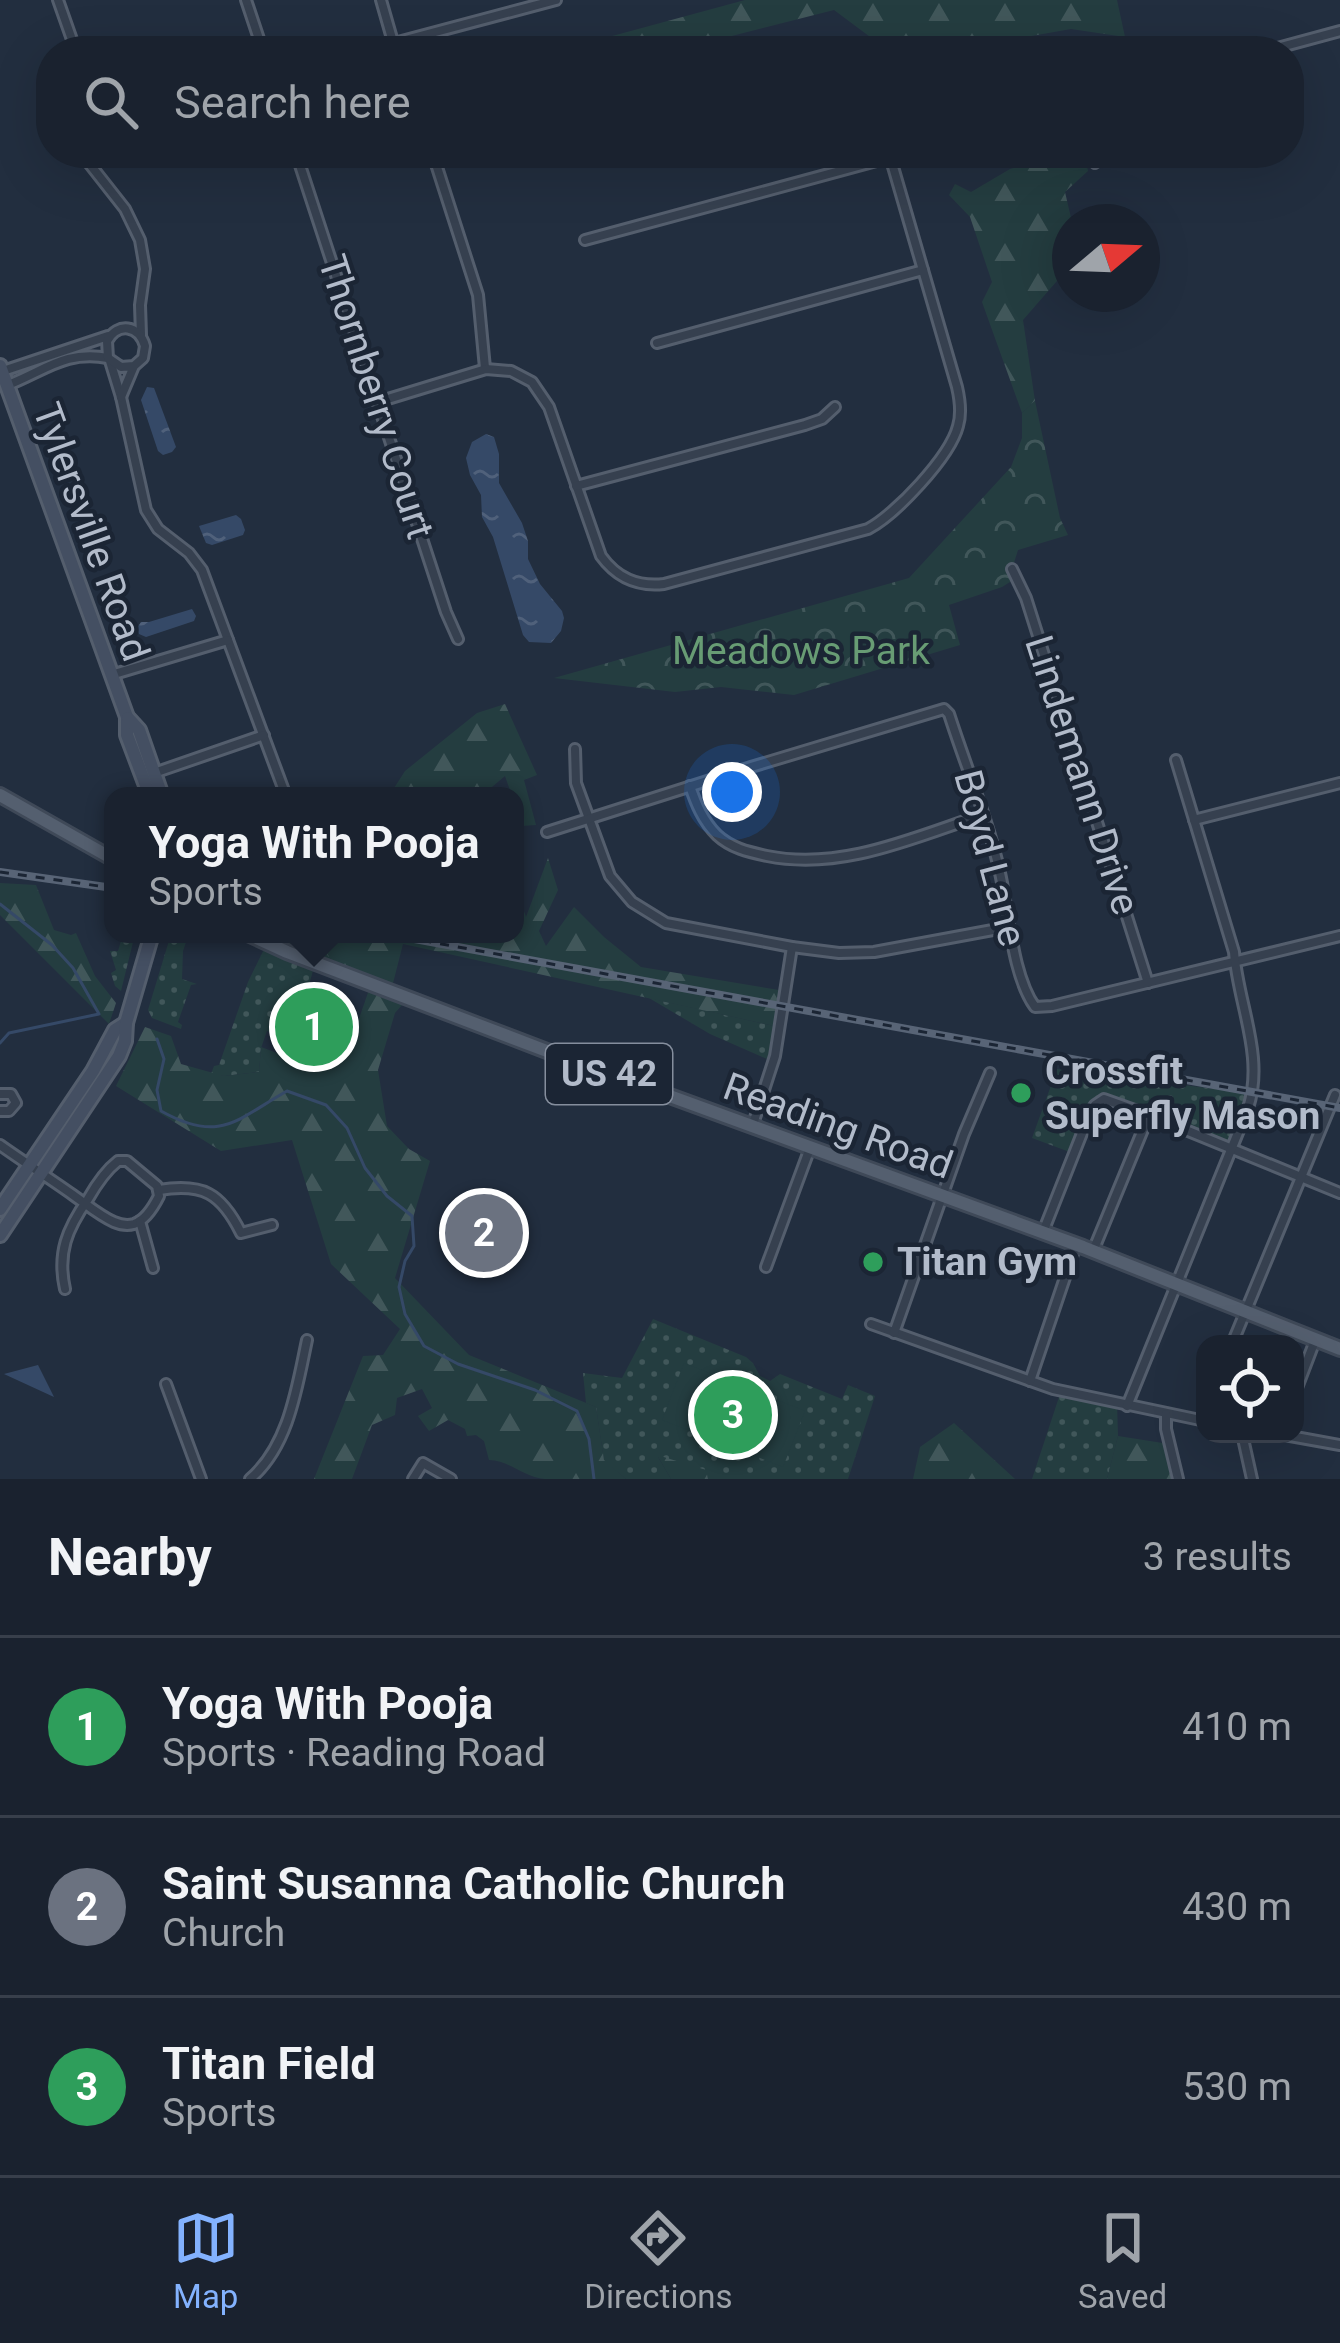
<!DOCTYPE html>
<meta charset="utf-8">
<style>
body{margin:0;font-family:Roboto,sans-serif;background:#232a37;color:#f1f3f6}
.controls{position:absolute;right:36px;bottom:36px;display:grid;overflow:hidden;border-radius:24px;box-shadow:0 12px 48px #0002}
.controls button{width:108px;height:108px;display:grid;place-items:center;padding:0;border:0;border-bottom:3px solid #383f4b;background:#1a222f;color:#f1f3f6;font:60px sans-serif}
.compass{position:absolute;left:1052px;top:204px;width:108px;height:108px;border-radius:50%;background:#1a222f;box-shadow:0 12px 48px #0002;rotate:71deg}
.you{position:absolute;left:732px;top:792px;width:42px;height:42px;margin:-30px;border:9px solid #fff;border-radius:50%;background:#1a73e8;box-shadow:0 0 0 18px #1a73e833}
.badge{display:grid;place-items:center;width:78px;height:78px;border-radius:50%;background:#83b2fe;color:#fff;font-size:39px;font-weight:700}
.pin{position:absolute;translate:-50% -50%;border:6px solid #fff;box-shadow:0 3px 12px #0006}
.popup{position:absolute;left:104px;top:787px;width:420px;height:156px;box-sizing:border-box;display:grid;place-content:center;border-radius:24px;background:#1a222f;filter:drop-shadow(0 3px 9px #0005);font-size:39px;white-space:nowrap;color:#9fa4aa}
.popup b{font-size:45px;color:#f1f3f6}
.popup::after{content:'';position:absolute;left:50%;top:100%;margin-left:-24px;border:24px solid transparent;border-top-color:#1a222f}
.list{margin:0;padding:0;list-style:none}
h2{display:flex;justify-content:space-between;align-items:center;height:156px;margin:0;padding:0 48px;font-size:51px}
h2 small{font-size:39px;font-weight:400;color:#9fa4aa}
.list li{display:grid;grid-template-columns:78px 1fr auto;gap:36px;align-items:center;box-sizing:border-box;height:180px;padding:0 48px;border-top:3px solid #383f4b}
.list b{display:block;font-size:45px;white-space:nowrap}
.list p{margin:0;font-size:39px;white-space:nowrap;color:#9fa4aa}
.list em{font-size:39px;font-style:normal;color:#9fa4aa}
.icon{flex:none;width:66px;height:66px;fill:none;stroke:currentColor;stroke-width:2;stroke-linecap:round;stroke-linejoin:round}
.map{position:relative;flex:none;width:1340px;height:1479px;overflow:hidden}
.search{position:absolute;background:#1a222f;box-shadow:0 12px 48px #0002;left:36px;right:36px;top:36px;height:132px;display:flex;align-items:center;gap:30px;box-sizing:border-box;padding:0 42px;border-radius:48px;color:#9fa4aa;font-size:45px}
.sheet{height:696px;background:#1a222f}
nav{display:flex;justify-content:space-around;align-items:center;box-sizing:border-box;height:168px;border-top:3px solid #383f4b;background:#1a222f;font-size:33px;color:#9fa4aa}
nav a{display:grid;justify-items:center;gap:6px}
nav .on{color:#83b2fe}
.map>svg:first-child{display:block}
.grass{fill:url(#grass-dots)}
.forest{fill:url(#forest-firs)}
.park{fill:url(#park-crowns)}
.pitch{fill:#243d40}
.water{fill:url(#water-ripples)}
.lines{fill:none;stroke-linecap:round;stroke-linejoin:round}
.stream{stroke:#354967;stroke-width:3}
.minor-casing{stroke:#545e6d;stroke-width:14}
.secondary-casing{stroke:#545e6d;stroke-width:18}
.primary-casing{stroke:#3f4958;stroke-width:18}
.minor{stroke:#36404f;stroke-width:8}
.secondary{stroke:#444f62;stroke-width:12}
.primary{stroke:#545f6f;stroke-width:12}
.rail-casing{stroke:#586476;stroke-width:8}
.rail{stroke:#1b2534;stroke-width:3;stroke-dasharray:9;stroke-linecap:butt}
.leisure-dot{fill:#2e9e5b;stroke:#1b2534;stroke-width:4.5}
.labels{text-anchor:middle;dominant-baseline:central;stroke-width:9;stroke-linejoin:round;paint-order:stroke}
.shield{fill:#1b2534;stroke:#858e9d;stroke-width:3}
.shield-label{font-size:36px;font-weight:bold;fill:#b2bbca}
.street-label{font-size:39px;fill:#b2bbca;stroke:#1b2534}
.park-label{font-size:39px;fill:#689c74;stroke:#1b2534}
.poi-label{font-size:39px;font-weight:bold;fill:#b2bbca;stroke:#1b2534;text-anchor:start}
</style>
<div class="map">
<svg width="1340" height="1479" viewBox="0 0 1340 1479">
<defs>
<pattern id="grass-dots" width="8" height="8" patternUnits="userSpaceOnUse" patternTransform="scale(3)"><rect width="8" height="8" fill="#243d40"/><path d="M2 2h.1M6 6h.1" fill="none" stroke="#41575a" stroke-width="1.8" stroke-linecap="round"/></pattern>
<pattern id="forest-firs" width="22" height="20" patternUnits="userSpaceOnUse" patternTransform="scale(3)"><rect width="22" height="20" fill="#243d40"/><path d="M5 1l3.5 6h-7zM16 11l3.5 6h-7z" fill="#41575a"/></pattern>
<pattern id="park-crowns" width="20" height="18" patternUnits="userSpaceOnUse" patternTransform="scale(3)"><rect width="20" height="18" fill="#243d40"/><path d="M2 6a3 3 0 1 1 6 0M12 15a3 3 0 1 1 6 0" fill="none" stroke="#41575a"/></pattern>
<pattern id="water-ripples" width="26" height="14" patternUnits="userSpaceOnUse" patternTransform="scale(3)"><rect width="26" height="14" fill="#354967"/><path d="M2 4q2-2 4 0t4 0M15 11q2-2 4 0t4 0" fill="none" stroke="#50617b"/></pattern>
</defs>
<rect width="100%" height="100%" fill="#222e3f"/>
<g class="grass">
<polygon points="123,934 135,934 121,991 115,986 111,973 116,970 110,951 118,951"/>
<polygon points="171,934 217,935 196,935 187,939 183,951 182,979 197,984 191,985 178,1022 182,1025 181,1029 152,1018 148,1010"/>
<polygon points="249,934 317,934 337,971 315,963 294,1041 267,1031 261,1048 259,1072 224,1076 211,1074 214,1066 219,1065 248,982 267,943"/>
<polygon points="649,998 779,1027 774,1062 710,1034"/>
<polygon points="1057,1069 1247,1093 1251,1098 1232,1149 1109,1100 1098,1101 1075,1154 1032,1138"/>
<polygon points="653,1319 746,1357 753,1363 760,1376 770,1381 780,1374 842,1399 848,1385 875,1396 848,1479 708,1479 705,1470 658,1457 671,1479 626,1479 604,1461 596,1407 586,1403 583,1373 622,1378"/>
<polygon points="1061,1391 1117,1404 1118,1436 1107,1479 1032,1479"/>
</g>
<g class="forest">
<polygon points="745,0 1117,0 1125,37 1071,29 946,51 889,51 834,10 673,51 557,51"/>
<polygon points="1069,153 1084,153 1088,171 1065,192 1072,222 1070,266 1023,320 1035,401 1022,413 982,302 992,282 970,217 949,195 955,184 971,192 1010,169"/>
<polygon points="505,704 537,775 524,780 536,825 521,826 515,796 512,796 505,776 486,792 487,796 389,796 405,771 477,713"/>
<path d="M548,858L558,890L539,931L546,946L574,907L604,937L641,967L785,991L779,1027L403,944L391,991L408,998L395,1013L378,1070L387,1126L409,1149L430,1161L395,1278L469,1355L596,1407L604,1460L626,1479C599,1479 571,1479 545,1479C523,1477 511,1461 489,1460L484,1441L476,1435L467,1436L465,1429L448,1420L429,1431L418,1416L432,1408L422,1389L397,1398L395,1415L372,1425L352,1479H314L363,1356L383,1355L400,1329L331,1264L292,1140L221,1151L116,1086L145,1027L171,1036L181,1064L224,1076L259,1072L261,1047L277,1053L282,1037L345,1059L371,984L337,971L317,934H515V886L526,917Z"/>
<polygon points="0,883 36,885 54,930 71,935 76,933 95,976 116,1003 109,1024 0,915"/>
<polygon points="954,1423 1015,1479 913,1479 920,1447"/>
<polygon points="1118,1436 1169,1444 1178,1479 1107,1479"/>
<polygon points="657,1455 706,1470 708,1479 671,1479"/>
</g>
<polygon class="park" points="1035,401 1060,518 1068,535 1018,550 1012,569 1018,577 1002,587 949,605 960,645 794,695 721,687 675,692 554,678 909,578 1011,467 1022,438 1022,413"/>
<polygon class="pitch" points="684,1363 805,1411 783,1467 662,1420"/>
<g class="water">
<polygon points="147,387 154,388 176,447 172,452 163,455 158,451 141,400"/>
<polygon points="486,434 494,437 499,454 499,483 522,523 528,541 528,559 540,584 562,611 564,618 561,631 551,643 529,642 523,635 493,537 482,517 481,495 470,475 466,458 472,442"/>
<polygon points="236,515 241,519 245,530 243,535 212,545 206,543 199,526"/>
<polygon points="192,609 196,616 194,621 146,637 139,634 137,628 141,622 149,622"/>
<polygon points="38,1365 54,1397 4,1374"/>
</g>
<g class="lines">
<g class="stream">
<polyline points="0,904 52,945 73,968 99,1014 9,1033 0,1043"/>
<path d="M157,1039L164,1059L157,1090L161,1111C220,1144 236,1120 287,1091L326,1105L347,1128L365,1168L387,1196L412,1216L414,1246L405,1261L399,1287L405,1314L424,1346L458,1364L535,1390L577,1411L589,1439L594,1479"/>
</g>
<g class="minor-casing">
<g id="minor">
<polyline points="58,0 76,51"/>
<polyline points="246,0 263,51"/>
<polyline points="381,0 393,42"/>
<polyline points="364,51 556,0"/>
<polyline points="1266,51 1340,31"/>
<polyline points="81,153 125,209 140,240 145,269 140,305 141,335"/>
<polyline points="296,153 446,612 458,639"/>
<polyline points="464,153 435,161 478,295 485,368"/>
<polyline points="1092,153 1095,163"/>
<polyline points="585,240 906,153"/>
<polyline points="657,343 923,270"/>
<polyline points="110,361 121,397 146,510 158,529 189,553 202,570 286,796"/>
<polyline points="3,371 108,336"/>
<path d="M8,385C46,370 66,350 108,358"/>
<path d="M121,397L134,366L143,358L145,346C139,325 118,322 107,341L108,358L121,367L134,366"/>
<path d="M378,402L486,369L511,371L532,382L549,407L601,556C617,578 637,587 664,584L868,529C895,515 950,457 958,426C962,413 960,400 957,387L889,153"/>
<polyline points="576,486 805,425 822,419 835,407"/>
<polyline points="1012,569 1026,598 1148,983"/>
<polyline points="111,675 228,640"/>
<polyline points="575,749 576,783 610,876 632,902 666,923 792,947 839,953 874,952 1009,927"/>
<polyline points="154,773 264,735"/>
<path d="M690,786C696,804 703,821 717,835C731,848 748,852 767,856C841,871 913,838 982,815"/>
<polyline points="1194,820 1340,783"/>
<path d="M547,832L751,767L944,709L949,714C966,767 988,819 1000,873C1009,912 1012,975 1035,1007L1052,1006L1340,936"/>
<polyline points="0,1094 11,1094 16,1103 9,1111 0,1111"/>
<polyline points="752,1127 775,1056 792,947"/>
<path d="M0,1145C24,1162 49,1178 73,1195C86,1204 100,1216 114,1222C121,1225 127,1226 134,1224C146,1220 154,1206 159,1196L157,1186L127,1161H118C105,1171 96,1185 88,1199C67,1229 57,1253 65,1289"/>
<path d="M159,1190C203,1183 221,1193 241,1233L272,1225"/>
<polyline points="140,1221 153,1268"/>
<polyline points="1043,1232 1090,1113 1095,1105 1104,1099 1149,1115 1340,1193"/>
<polyline points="1093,1251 1149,1115"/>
<polyline points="766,1267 810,1148"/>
<polyline points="871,1324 1053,1389 1205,1421"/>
<polyline points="894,1333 964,1134 990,1073"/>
<polyline points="1232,1344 1335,1095"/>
<polyline points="1030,1381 1076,1245"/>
<polyline points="166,1384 201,1479"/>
<polyline points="1295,1393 1316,1338"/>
<path d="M1127,1406L1248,1108C1265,1056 1238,1004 1234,952L1176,760"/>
<polyline points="1166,1414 1166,1429 1178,1479"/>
<polyline points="1242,1434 1252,1479"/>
<polyline points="1279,1434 1340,1445"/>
<path d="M250,1479C289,1446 297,1387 307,1340"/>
<polyline points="413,1479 423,1463 451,1479"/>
</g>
</g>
<g class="secondary-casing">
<g id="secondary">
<polyline points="0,366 127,717 127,735 150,796"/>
<polyline points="128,718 139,730 162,796"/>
<polyline points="0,1209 93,1071 115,1030 126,1023"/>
<polyline points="0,1235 119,1056 125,1041 126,1023 152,934"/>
</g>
</g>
<g class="primary-casing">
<g id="primary">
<polyline points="0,795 113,859"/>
<polyline points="248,934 287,952 552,1053 1083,1247 1340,1349"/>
</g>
</g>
<use href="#minor" class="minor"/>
<use href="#secondary" class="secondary"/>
<use href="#primary" class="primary"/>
<g class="rail-casing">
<g id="rail">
<polyline points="0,872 113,888"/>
<polyline points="387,934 1340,1108"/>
</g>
</g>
<use href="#rail" class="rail"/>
</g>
<g class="leisure-dot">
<circle cx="1021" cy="1093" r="12"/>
<circle cx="873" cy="1262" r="12"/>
</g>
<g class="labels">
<rect class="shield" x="546" y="1044" width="126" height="60" rx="9"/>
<g class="shield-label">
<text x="609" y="1074">US 42</text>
</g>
<g class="street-label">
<text transform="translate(376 397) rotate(72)">Thornberry Court</text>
<text transform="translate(91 532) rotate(70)">Tylersville Road</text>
<text transform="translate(1082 775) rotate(72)">Lindemann Drive</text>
<text transform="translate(990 858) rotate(75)">Boyd Lane</text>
<text transform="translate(838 1126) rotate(20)">Reading Road</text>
</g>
<g class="park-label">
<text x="801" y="651">Meadows Park</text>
</g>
<g class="poi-label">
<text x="1045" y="1071">Crossfit<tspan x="1045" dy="45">Superfly Mason</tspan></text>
<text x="897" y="1262">Titan Gym</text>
</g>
</g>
</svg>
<div class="controls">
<button><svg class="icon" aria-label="locate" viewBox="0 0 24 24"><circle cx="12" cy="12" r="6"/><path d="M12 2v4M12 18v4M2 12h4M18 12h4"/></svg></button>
</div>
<svg class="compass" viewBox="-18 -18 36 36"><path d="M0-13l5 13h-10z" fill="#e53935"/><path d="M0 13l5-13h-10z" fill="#9fa4aa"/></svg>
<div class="you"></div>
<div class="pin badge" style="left:314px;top:1027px;background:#2e9e5b">1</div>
<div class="popup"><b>Yoga With Pooja</b>Sports</div>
<div class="pin badge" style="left:484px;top:1233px;background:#6b7280">2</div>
<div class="pin badge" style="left:733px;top:1415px;background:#2e9e5b">3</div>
<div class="search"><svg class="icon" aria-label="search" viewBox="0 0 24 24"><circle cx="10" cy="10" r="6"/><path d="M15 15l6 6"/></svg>Search here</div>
</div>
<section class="sheet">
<h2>Nearby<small>3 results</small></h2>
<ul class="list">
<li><span class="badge" style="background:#2e9e5b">1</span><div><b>Yoga With Pooja</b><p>Sports · Reading Road</p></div><em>410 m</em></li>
<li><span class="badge" style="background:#6b7280">2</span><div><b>Saint Susanna Catholic Church</b><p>Church</p></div><em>430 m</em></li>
<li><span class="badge" style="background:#2e9e5b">3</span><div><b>Titan Field</b><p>Sports</p></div><em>530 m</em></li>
</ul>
</section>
<nav>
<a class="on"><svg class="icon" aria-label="map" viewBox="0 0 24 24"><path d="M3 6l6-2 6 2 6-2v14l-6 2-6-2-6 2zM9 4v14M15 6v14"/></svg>Map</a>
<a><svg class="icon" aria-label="directions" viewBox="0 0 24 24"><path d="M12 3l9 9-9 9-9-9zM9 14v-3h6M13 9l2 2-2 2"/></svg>Directions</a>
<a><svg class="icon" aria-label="saved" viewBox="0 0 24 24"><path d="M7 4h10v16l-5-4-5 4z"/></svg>Saved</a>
</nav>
